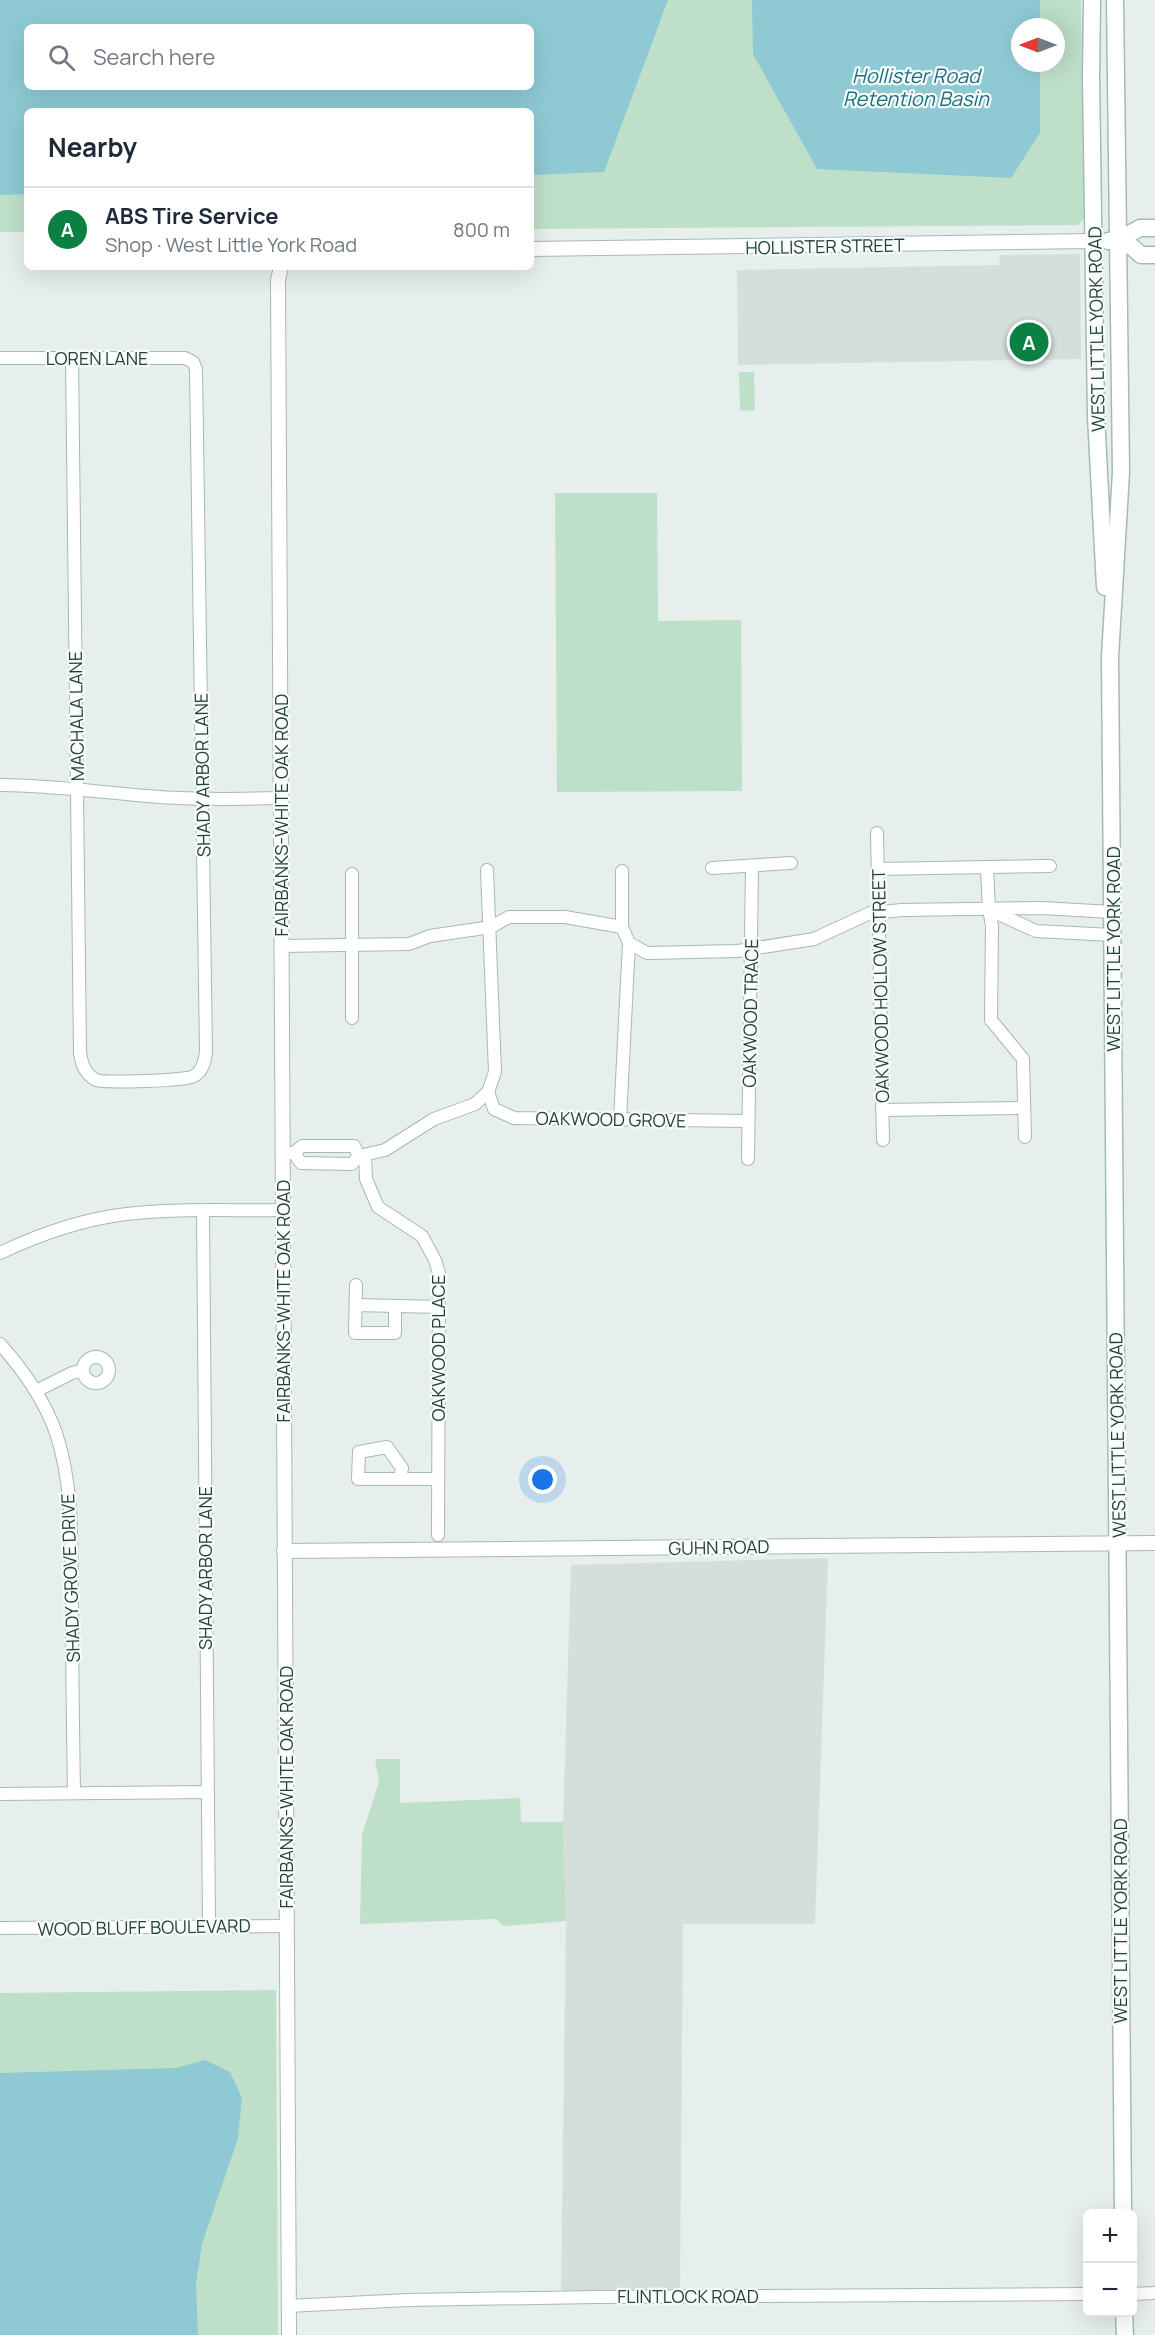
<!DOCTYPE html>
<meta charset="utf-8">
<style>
body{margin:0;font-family:Manrope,sans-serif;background:#f6f6f7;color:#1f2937}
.controls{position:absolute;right:18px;bottom:18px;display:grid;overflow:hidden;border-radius:9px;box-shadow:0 6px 24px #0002}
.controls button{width:54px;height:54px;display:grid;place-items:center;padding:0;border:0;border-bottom:2px solid #e0e1e3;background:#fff;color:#1f2937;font:30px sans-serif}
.compass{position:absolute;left:1011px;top:18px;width:54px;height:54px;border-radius:50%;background:#fff;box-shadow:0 6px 24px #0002;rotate:270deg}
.you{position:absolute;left:543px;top:1480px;width:21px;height:21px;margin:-15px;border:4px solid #fff;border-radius:50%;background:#1a73e8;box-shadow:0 0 0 9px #1a73e833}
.badge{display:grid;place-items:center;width:39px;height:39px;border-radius:50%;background:#0b8043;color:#fff;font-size:20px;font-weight:700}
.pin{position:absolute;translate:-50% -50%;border:3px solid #fff;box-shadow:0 2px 6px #0006}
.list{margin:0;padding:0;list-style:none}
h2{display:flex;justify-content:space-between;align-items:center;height:78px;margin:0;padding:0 24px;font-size:26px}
h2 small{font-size:20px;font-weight:400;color:#747a83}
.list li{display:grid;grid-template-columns:39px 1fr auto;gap:18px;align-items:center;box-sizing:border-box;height:84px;padding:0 24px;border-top:2px solid #e0e1e3}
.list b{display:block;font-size:22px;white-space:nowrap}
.list p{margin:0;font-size:20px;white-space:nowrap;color:#747a83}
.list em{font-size:20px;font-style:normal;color:#747a83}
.icon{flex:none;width:33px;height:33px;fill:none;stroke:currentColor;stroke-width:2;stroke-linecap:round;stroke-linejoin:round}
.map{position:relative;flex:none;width:1155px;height:2335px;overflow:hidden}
.search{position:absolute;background:#fff;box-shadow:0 6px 24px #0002;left:24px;top:24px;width:510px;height:66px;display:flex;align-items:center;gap:15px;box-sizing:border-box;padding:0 21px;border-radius:9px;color:#747a83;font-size:22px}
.panel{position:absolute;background:#fff;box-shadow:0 6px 24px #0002;left:24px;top:108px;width:510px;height:162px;border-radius:9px}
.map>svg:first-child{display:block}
.built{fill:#d4dfda}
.green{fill:#bfe0c8;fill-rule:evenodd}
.water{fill:#8ec9d4;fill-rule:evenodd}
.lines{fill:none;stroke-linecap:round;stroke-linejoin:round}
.minor-casing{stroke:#a8b8b2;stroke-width:14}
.tertiary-casing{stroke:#a8b8b2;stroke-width:16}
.secondary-casing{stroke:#a4bbb3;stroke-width:19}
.minor{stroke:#fff;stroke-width:12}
.tertiary{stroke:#fff;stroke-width:14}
.secondary{stroke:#fff;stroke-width:16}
.labels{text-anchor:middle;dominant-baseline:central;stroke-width:4.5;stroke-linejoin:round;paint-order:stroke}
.street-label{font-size:18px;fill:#24423a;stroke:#f7fbf9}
.water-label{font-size:20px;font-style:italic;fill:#1c6f80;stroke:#f7fbf9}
</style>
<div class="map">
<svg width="1155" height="2335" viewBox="0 0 1155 2335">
<rect width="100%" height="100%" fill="#e6efeb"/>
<g class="built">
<polygon points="1080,254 1081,359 738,365 737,270 999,265 1000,255"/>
<polygon points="828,1558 815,1924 683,1924 680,2292 561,2293 566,1921 563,1822 571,1565"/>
</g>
<g class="green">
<path d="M0,0H1081L1084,218L1078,225L531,229V111H27V232H0ZM27,27H531V87H27ZM1020,27H1056V63H1020Z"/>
<polygon points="739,372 754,372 755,410 740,411"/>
<polygon points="555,493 657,493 658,621 741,620 742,791 557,792"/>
<polygon points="375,1759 400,1759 400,1803 520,1798 521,1822 563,1822 566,1921 504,1926 496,1919 360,1924 362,1835 379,1782"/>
<polygon points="276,1990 278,2335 0,2335 0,1993"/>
</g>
<g class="water">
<path d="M0,0H668L604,172L531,175V111H27V194L0,195ZM27,27H531V87H27Z"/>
<polygon points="752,0 1040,0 1040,27 1020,27 1020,63 1040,63 1040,133 1011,178 817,169 753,54"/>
<polygon points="205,2060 230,2072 242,2098 238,2138 202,2244 196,2283 198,2335 0,2335 0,2073 176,2068"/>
</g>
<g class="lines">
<g class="minor-casing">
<g id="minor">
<path d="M0,358H185L193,362L196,369L206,1052C205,1061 203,1071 194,1076C187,1081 104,1083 96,1080C85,1074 82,1065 80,1053L72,357"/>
<path d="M0,785C49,785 98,792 147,796C192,800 236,799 281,798"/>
<polyline points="877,833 883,1140"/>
<polyline points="712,868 791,863"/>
<polyline points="987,868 989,909 992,926 991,1020 1023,1059 1025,1137"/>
<polyline points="878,869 1050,866"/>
<polyline points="992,911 1036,931 1112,935"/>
<polyline points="629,943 647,953 738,951 814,939 870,913 902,910 1042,908 1112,912"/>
<polyline points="281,946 409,944 430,936 491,927 509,917 565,917 622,927"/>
<polyline points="352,1018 352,874"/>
<polyline points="488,1092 494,1109 514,1118 748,1121"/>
<polyline points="882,1110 1024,1108"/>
<polyline points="620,1120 629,943 622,927 622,871"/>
<polyline points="288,1153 294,1153 302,1146 354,1146 359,1156"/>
<polyline points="294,1153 301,1163 352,1164 359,1156 385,1150 434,1119 475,1104 488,1092 495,1072 487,870"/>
<polyline points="365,1155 366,1179 378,1207 422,1236 435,1260 439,1273 438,1535"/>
<polyline points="748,1159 752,867"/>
<polyline points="203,1212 209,1925"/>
<path d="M0,1253C40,1234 83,1219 127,1214C178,1208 231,1211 282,1210"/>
<polyline points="356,1285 355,1333 395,1333 395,1306"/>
<polyline points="356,1305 439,1307"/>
<path d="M0,1344C24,1371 44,1399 56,1433C74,1487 71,1545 72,1601C72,1665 73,1729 74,1793"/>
<circle cx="96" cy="1370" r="13"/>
<polyline points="36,1391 72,1373 83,1370"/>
<polygon points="387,1447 402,1468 400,1479 358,1479 359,1452"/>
<polyline points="400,1479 438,1479"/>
<polyline points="0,1794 207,1792"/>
<polyline points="0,1928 287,1926"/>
<polyline points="1132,2294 1155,2293"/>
<polyline points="288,2306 408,2300 596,2297 1088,2294"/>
</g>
</g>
<g class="tertiary-casing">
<g id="tertiary">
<polyline points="531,249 1095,241"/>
<polyline points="281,267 278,280 289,2335"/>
<polyline points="284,1551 1155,1543"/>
</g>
</g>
<g class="secondary-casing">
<g id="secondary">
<polyline points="1092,0 1091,78 1096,416 1105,587"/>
<polyline points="1115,0 1121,472 1110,657 1123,2214"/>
<polyline points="1118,240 1132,247 1141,255 1155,255"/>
<polyline points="1108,241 1118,240 1140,228 1155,228"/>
<polyline points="1124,2312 1125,2335"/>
</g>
</g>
<use href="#minor" class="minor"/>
<use href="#tertiary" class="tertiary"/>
<use href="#secondary" class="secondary"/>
</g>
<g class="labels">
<g class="street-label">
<text transform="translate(825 246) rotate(-1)">HOLLISTER STREET</text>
<text transform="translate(1096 329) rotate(-91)">WEST LITTLE YORK ROAD</text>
<text x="97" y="358">LOREN LANE</text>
<text transform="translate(76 716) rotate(-91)">MACHALA LANE</text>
<text transform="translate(202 775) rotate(-91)">SHADY ARBOR LANE</text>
<text transform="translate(281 815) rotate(-90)">FAIRBANKS-WHITE OAK ROAD</text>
<text transform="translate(1113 949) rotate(-90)">WEST LITTLE YORK ROAD</text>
<text transform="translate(880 986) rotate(-91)">OAKWOOD HOLLOW STREET</text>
<text transform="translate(750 1013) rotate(-89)">OAKWOOD TRACE</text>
<text transform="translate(611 1119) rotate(1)">OAKWOOD GROVE</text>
<text transform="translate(283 1301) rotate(-90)">FAIRBANKS-WHITE OAK ROAD</text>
<text transform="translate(438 1348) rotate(-90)">OAKWOOD PLACE</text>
<text transform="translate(1117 1435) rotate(-91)">WEST LITTLE YORK ROAD</text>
<text transform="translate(719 1547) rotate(-1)">GUHN ROAD</text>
<text transform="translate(205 1568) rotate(-90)">SHADY ARBOR LANE</text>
<text transform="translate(70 1578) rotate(-92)">SHADY GROVE DRIVE</text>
<text transform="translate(286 1787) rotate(-90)">FAIRBANKS-WHITE OAK ROAD</text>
<text transform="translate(1120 1921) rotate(-90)">WEST LITTLE YORK ROAD</text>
<text transform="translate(144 1927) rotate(-1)">WOOD BLUFF BOULEVARD</text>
<text x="688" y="2296">FLINTLOCK ROAD</text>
</g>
<g class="water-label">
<text x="916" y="75">Hollister Road<tspan x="916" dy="23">Retention Basin</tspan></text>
</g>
</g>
</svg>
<div class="controls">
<button>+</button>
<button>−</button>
</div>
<svg class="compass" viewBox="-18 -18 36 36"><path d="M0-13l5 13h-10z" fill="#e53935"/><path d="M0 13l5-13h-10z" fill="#747a83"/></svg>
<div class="you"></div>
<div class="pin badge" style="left:1029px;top:342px">A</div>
<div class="search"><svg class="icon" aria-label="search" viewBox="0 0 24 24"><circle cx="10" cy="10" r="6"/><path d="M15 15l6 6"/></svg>Search here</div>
<section class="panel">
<h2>Nearby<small></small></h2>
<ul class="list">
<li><span class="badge">A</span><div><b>ABS Tire Service</b><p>Shop · West Little York Road</p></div><em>800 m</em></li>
</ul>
</section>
</div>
